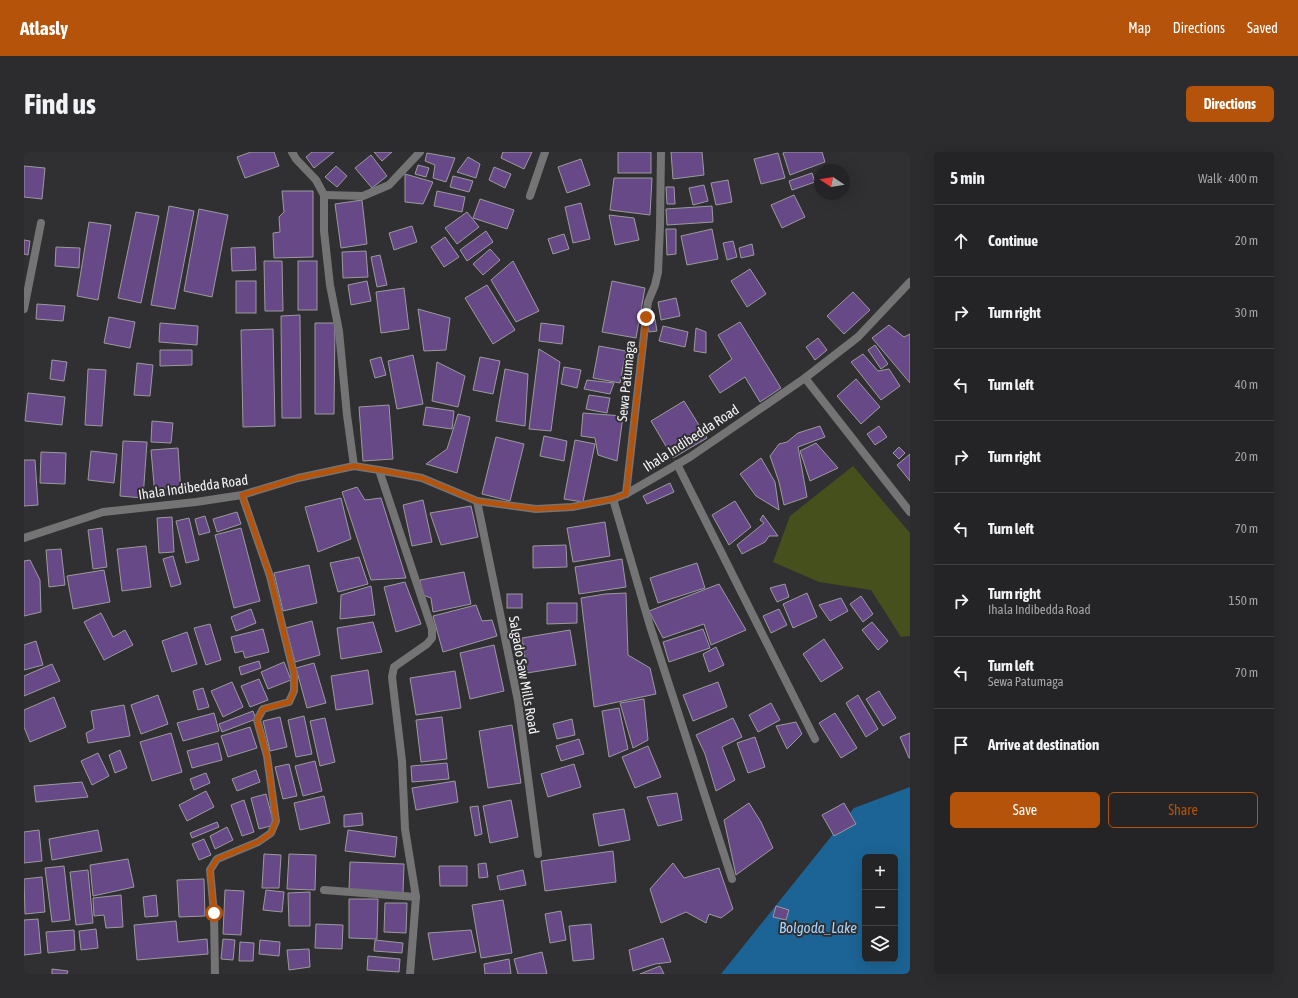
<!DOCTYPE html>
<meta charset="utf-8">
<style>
body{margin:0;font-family:"Asap Condensed",sans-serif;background:#2c2b2d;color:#f1f3f6}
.controls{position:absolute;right:12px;bottom:12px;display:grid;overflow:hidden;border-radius:6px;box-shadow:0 4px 16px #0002}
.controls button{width:36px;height:36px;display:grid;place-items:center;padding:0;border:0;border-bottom:1px solid #414042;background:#242325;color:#f1f3f6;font:20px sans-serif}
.compass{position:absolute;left:790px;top:12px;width:36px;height:36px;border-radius:50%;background:#242325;box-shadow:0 4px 16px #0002;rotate:282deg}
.stop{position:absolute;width:12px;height:12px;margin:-9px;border:3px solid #b45309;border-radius:50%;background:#fff}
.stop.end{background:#b45309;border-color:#fff;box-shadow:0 1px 4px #0008}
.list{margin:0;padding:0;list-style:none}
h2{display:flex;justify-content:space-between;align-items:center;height:52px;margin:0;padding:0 16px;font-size:17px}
h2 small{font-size:13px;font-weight:400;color:#a3a4a7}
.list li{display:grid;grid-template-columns:26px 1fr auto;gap:12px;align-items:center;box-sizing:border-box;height:72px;padding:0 16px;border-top:1px solid #414042}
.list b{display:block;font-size:15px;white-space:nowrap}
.list p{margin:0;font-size:13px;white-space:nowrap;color:#a3a4a7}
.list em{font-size:13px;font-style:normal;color:#a3a4a7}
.actions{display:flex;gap:8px;padding:12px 16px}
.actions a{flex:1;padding:9px 0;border:1px solid #b45309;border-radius:6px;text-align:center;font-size:14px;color:#b45309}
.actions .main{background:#b45309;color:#fff}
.icon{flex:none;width:22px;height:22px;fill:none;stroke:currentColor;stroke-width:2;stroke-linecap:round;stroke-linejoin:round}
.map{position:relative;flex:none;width:886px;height:822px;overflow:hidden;border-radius:6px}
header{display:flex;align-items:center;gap:24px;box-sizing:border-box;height:56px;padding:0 20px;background:#b45309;color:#fff}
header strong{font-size:19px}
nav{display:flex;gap:22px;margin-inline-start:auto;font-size:14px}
.intro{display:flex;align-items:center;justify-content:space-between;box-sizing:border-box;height:96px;padding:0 24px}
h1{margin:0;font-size:28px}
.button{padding:10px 18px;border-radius:6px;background:#b45309;color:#fff;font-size:14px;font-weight:700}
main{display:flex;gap:24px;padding:0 24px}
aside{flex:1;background:#242325;border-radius:6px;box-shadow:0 4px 16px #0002}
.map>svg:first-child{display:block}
.green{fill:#45501d}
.water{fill:#1c6495;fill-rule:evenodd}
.building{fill:#674988;stroke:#9b9a9d}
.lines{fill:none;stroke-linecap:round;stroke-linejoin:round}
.minor{stroke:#757474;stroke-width:8}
.route{stroke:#b45309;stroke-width:5}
.labels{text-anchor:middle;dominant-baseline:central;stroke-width:4;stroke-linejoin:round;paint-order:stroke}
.street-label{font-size:14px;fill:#f2f2f3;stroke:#302f31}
.water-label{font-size:15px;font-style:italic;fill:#a0d5ff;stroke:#302f31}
</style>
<header>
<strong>Atlasly</strong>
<nav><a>Map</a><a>Directions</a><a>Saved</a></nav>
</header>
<div class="intro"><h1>Find us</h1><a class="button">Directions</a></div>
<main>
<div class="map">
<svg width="886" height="822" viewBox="0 0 886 822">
<rect width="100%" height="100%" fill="#302f31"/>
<polygon class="green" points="829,314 886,381 886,484 877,485 847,438 795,430 749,410 766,364"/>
<path class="water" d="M886,635V822H697L830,656ZM841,705H871V807H841Z"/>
<g class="building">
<polygon points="227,0 250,0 255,14 221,26 213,5"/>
<polygon points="288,0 310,0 290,16 282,5"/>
<polygon points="350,0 368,0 358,9"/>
<polygon points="479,0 508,0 500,17 477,6"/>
<rect x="594" y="0" width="33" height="21"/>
<polygon points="647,0 678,0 680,23 649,27"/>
<polygon points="761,0 798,0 801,10 766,23 759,1"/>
<polygon points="403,1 431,6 422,30 409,26 411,13 401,9"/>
<polygon points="754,1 761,26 737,32 730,7"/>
<polygon points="347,3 363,24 348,36 331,16"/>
<polygon points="444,5 456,12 452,26 433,20"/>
<polygon points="557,7 566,33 543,41 534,15"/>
<polygon points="394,13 405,16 402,25 391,22"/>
<polygon points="0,14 21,16 18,47 0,45"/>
<polygon points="312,14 323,24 313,35 301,25"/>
<polygon points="470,15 487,22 481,36 465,28"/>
<polygon points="788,21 791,30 768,38 765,29"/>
<polygon points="381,22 409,30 399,52 381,50"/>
<polygon points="429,24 449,29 445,40 426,35"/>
<polygon points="590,26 628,26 626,63 586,58"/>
<polygon points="704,28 708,50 692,53 687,31"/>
<polygon points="680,33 684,49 669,53 665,36"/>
<polygon points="642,35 650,35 651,52 643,52"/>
<polygon points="258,39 289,39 289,105 250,106 249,81 256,80 255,65 260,60"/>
<polygon points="413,39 441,45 438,60 410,54"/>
<polygon points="770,43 781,65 758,76 747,53"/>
<polygon points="456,47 490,58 483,77 449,66"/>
<polygon points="338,48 343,92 317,96 311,52"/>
<polygon points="557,51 566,87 549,91 541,55"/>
<polygon points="145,54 170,59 151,157 127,153"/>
<polygon points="688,54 689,70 643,73 642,57"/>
<polygon points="175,57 204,63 188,145 160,139"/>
<polygon points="112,60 135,64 117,151 94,146"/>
<polygon points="443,60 455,75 433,92 421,76"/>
<polygon points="585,63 610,66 615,88 591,93"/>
<polygon points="65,70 87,73 74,148 53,144"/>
<polygon points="388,74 393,90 370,98 365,81"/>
<polygon points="642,77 652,77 652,102 643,103"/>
<polygon points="688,77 694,107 663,113 657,84"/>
<polygon points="462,79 469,90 443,109 436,98"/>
<polygon points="540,82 545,97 529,102 524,87"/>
<polygon points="421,85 435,105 420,115 407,95"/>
<polygon points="0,88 6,89 4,103 0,102"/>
<polygon points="709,89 713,105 703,108 699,91"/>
<polygon points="728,92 730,103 717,106 715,96"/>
<polygon points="32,95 56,96 55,116 31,114"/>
<polygon points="231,95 232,118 208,119 207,96"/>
<polygon points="466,97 476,108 459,123 449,112"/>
<polygon points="342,99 344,125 319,126 318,100"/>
<polygon points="356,103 363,133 353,135 347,105"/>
<polygon points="240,109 258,109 259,159 241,159"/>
<rect x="274" y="109" width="19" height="49"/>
<polygon points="489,109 515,159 492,170 467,128"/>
<polygon points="726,117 742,142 723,155 707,129"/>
<rect x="212" y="129" width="20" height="32"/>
<polygon points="343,129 347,149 327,153 324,133"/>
<polygon points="588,129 621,136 612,186 578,180"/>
<polygon points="463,133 491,178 469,192 441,146"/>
<polygon points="380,136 385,177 357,181 352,140"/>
<polygon points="829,140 846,158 820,182 803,164"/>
<polygon points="652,146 656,164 637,168 634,150"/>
<polygon points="13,152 41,154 39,169 12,167"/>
<polygon points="394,157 426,166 422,198 400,199"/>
<polygon points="276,163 277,266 258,266 257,164"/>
<polygon points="85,165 111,170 106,196 80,191"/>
<polygon points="631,167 633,179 625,180 623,168"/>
<polygon points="716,170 757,236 736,250 721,225 696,241 685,224 708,207 694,183"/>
<polygon points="136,171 174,174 173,193 135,190"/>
<polygon points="291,171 311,171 310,262 291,262"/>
<polygon points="517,171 540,174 538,192 515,189"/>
<polygon points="865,173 880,185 886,182 886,231 848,186"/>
<polygon points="639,174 664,180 661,195 635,189"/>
<polygon points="672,176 682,180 682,201 670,199"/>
<polygon points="249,177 251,274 219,275 217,178"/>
<polygon points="794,186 803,198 791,208 782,195"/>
<polygon points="851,193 864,212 857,217 844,198"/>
<polygon points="575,194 602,199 596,231 569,226"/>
<polygon points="515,197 536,210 527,279 505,277"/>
<polygon points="136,198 168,198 168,213 136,214"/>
<polygon points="839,202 854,219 865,217 876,234 857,248 827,210"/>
<polygon points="389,203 399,252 373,257 364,209"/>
<polygon points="357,205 362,223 351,226 346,208"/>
<polygon points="456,205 476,209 469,242 449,238"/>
<polygon points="28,208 43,210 40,229 26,227"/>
<polygon points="413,210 441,224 434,255 408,249"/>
<polygon points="113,211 129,213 126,244 110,243"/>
<polygon points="540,215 557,218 553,236 537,232"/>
<polygon points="64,217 82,218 78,274 61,273"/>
<polygon points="481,217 504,222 501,274 472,269"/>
<polygon points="832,227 856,255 837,272 813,244"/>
<polygon points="563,228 590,231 586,242 560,237"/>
<polygon points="4,241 41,245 38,273 1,269"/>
<polygon points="565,243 586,246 583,261 562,257"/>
<polygon points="660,249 683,286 649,306 627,269"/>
<polygon points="365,253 369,307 339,309 335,255"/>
<polygon points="402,255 430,259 428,277 399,273"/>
<polygon points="559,261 599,264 593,309 574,303 571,286 557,284"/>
<polygon points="434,262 446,265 433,321 402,312 423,297"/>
<polygon points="128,269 149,271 147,291 127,290"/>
<polygon points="796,274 801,285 774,295 783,345 760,353 755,330 746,304 755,292 763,290 774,281"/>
<polygon points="855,274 863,285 851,293 843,282"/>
<polygon points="520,284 543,289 540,309 516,304"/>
<polygon points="472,285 500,292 486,349 458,342"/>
<polygon points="551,288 571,292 559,350 540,347"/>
<polygon points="99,289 123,290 119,346 96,344"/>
<polygon points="792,291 814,316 786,329 776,299"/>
<polygon points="875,295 881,301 875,307 869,301"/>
<polygon points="154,296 157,342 131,344 127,298"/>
<polygon points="67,299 93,302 90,331 64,328"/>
<polygon points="17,300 42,301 41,332 16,331"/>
<polygon points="886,302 886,329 873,313"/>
<polygon points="737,306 751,330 755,358 732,344 716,322"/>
<polygon points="0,308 11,308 14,353 0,354"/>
<polygon points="646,331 650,340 623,352 619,344"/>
<polygon points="333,335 341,348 357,346 382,426 347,428 318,340"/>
<polygon points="317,346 327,387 294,400 281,355"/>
<polygon points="399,348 408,390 388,394 379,353"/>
<polygon points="711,349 727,375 705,393 688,363"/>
<polygon points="447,354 454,385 417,393 406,361"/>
<polygon points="213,360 217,372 193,380 189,367"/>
<polygon points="739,363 754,384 745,384 741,390 718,402 713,393 740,371 736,368"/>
<polygon points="181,364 186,380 175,383 171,367"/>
<polygon points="148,365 150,400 135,401 133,366"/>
<polygon points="165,366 175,408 162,411 152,369"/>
<polygon points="581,370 586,404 549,410 543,376"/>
<polygon points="78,376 83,415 69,417 64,378"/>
<polygon points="217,376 236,449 210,456 191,383"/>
<polygon points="542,393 543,415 509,416 509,394"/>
<polygon points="122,394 127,435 98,439 93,397"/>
<polygon points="37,397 41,433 25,435 22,398"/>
<polygon points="149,404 157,432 147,435 139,407"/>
<polygon points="335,405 344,432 314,440 306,411"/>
<polygon points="598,407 602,435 555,442 551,415"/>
<polygon points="6,408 16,428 17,460 0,464 0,409"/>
<polygon points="673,411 681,436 634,451 626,426"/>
<polygon points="285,413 293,451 259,459 250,421"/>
<polygon points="80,418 86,450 49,457 43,424"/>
<polygon points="440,420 447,452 409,460 407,446 399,443 396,428"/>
<polygon points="381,430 397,472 372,480 360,435"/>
<polygon points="695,432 722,478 687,493 680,472 639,486 625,459"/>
<polygon points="761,432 765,445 753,450 746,436"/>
<polygon points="347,434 351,463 316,467 317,443"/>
<polygon points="602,441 604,503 626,516 632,542 570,555 557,446 581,442"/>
<polygon points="783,441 793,465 769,476 759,452"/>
<rect x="483" y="442" width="15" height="14"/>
<polygon points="837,444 849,462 839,470 826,452"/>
<polygon points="817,446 824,459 806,469 795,453"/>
<polygon points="523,451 553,451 553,471 523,472"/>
<polygon points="452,453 458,469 468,468 473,484 419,500 409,464"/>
<polygon points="227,457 232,471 212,479 207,465"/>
<polygon points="755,457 763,473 747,481 739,464"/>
<polygon points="77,461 89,485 101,478 109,493 80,508 60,470"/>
<polygon points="288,469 296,503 271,510 262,476"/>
<polygon points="349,470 358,500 317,507 313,476"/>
<polygon points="848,470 864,489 854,498 838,478"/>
<polygon points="186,472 197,508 182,513 170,476"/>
<polygon points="239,477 245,500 221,506 219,499 211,501 207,485"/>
<polygon points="679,477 686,496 645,510 639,490"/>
<polygon points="546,478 552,513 503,521 498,486"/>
<polygon points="163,480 173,512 148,520 138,489"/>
<polygon points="800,487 819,516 797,530 779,502"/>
<polygon points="12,489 19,513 0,518 0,493"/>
<polygon points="470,493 480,539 446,547 436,501"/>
<polygon points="692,495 700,513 685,520 679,502"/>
<polygon points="235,509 237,516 217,523 215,515"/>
<polygon points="260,510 267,528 244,537 237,520"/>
<polygon points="290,511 302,551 283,556 272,516"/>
<polygon points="28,512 36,529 0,544 0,524"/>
<polygon points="344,518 349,552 312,558 307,524"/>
<polygon points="431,519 437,556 392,563 386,526"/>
<polygon points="235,527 244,548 226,555 217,534"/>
<polygon points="208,530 219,555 199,565 187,539"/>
<polygon points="694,530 703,555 669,569 659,543"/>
<polygon points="179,536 185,555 174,558 169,539"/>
<polygon points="855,539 872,566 859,574 842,547"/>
<polygon points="134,543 144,572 117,582 107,553"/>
<polygon points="834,543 854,577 842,585 822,551"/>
<polygon points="30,545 42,575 6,590 0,575 0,558"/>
<polygon points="620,547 624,588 609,596 596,551"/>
<polygon points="747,551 756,568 734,580 725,563"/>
<polygon points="100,553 106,584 64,591 62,581 70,577 67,559"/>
<polygon points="595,556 604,597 585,605 578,559"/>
<polygon points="229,559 232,567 198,580 195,572"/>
<polygon points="190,561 195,579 159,589 153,571"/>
<polygon points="811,561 833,596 817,606 795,571"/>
<polygon points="280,564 288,602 272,605 264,568"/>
<polygon points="256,565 263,595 246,599 239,569"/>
<polygon points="418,565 423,607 397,610 392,568"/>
<polygon points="301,566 311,610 296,614 286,569"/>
<polygon points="709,566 718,585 698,595 711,628 692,639 681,602 672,583"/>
<polygon points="548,567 551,583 533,587 529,572"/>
<polygon points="772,570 778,582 763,597 752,574"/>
<polygon points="488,573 497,631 464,636 455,579"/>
<polygon points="226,575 233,596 204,605 197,584"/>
<polygon points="147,581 158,620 128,629 116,590"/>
<polygon points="886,581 886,606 885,606 876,585"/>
<polygon points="731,585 741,615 724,621 713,591"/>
<polygon points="555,587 560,602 537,609 532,594"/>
<polygon points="194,591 198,608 168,616 163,599"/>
<polygon points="624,594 637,625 611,636 598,605"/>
<polygon points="96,598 103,616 91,621 85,603"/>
<polygon points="74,601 85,624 68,633 57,609"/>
<polygon points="291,609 298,639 279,644 271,614"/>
<polygon points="423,611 425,627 388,630 387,614"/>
<polygon points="265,612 273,644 259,647 251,615"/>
<polygon points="550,612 557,635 524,645 517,622"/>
<polygon points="232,618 236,630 213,639 208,627"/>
<polygon points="182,621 186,631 170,638 166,627"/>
<polygon points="431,629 434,650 392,658 388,636"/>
<polygon points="58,630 64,645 12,650 10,634"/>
<polygon points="182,639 190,655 163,669 155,653"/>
<polygon points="653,641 658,668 634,674 623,645"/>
<polygon points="242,642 250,673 235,677 227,646"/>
<polygon points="300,644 306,671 276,678 270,651"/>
<polygon points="220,648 230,680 218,684 207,653"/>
<polygon points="487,648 494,685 466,691 459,654"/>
<polygon points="725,651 737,670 749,696 712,723 700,668"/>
<polygon points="820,651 832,672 810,684 798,663"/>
<polygon points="454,654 458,682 451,684 446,655"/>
<polygon points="600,657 606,688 575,694 569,662"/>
<polygon points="338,661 339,673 320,675 320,663"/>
<polygon points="193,670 195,675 168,686 166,681"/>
<polygon points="203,675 209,688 191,697 186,684"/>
<polygon points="15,678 18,709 0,711 0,680"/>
<polygon points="74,678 78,699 28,708 25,687"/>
<polygon points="324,678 373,685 371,705 321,699"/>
<polygon points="180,687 187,703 175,708 168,692"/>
<polygon points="589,699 592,730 521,739 517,709"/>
<polygon points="240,702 257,703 255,736 238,736"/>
<polygon points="265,702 292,703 291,738 263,737"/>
<polygon points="104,707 110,735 69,744 66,713"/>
<polygon points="326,710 380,712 379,741 325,738"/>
<polygon points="462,711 464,725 455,726 454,712"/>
<polygon points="649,711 660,726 695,716 709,757 697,766 685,762 682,771 662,760 637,771 626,737"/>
<polygon points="40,714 46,768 28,770 21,716"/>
<polygon points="415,714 443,714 443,734 416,734"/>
<polygon points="64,718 69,771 52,773 46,720"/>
<polygon points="499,718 502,733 476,738 473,724"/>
<polygon points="18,725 21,760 1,762 0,727"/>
<polygon points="180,727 181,764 155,765 153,728"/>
<polygon points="201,738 220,739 217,783 199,782"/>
<polygon points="242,738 260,740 258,760 239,758"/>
<polygon points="286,740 286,774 265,774 264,741"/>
<polygon points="97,743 99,775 82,776 80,763 70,764 69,746"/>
<polygon points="132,743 134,764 121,765 119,745"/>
<polygon points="325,747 354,747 353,787 325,786"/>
<polygon points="479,748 488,801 457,806 448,753"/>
<polygon points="361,751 383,751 382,781 360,780"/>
<polygon points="752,754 765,758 762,768 749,765"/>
<polygon points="537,759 542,788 526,791 521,762"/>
<polygon points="14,767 17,801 0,803 0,768"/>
<polygon points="152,769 154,790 183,787 184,802 113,808 110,773"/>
<polygon points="292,772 319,773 318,797 291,796"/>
<polygon points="567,772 570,807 549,809 545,774"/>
<polygon points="72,777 74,796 57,798 55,779"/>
<polygon points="50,778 51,798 24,801 22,780"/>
<polygon points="447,778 452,800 409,808 404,781"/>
<polygon points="639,786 647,810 631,812 609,819 605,798"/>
<polygon points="199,787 211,788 209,808 197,807"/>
<polygon points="236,788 256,790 255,804 235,802"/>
<polygon points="351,788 379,791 378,801 350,799"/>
<polygon points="216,790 230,791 229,809 215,809"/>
<polygon points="285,797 286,815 265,818 263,798"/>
<polygon points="518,800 523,822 494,822 490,807"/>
<polygon points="344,804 376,807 375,820 343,818"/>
<polygon points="485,807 487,822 461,822 460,812"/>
<polygon points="636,814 640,822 616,822"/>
<polygon points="28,817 44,819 43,822 28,822"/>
</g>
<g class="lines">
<g class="minor">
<polyline points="268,0 272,7 292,28 300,43 300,79 306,133 315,179 323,263 330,314"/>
<polyline points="300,43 339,44 365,33 396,0"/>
<polyline points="506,44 521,0"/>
<polyline points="0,157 17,71"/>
<polyline points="781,226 886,360"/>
<polyline points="653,312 791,587"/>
<polyline points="355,318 408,477 408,486 403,492 370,515 368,525 378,609 381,677 392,745 386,822"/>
<polyline points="602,342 622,165 624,150 631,133 634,120 636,74 637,0"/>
<polyline points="589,347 626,474 708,727"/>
<polyline points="453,349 494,549 514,702"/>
<polyline points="0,386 79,360 172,350 218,343 274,326 330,314 355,318 398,326 453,349 512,357 548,355 589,347 602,342 666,305 781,226 834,185 886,130"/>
<polyline points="300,738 392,745"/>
<polyline points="191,822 190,761 186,718 193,707 234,690 247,681 252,669 243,604 233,568 239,557 265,550 270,539 270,522 246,424 218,343"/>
</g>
</g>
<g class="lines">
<polyline class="route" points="190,761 186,718 193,707 234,690 247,681 252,669 243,604 233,568 239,557 265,550 270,539 270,522 246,424 218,343 274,326 330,314 355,318 398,326 453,349 512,357 548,355 588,347 602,342 622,165"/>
</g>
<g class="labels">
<g class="street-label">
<text transform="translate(602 229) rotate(-84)">Sewa Patumaga</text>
<text transform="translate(667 286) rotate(-33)">Ihala Indibedda Road</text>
<text transform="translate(169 335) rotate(-8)">Ihala Indibedda Road</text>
<text transform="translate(500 523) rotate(80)">Salgado Saw Mills Road</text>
</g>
<g class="water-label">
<text x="794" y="775">Bolgoda_Lake</text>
</g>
</g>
</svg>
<div class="controls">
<button>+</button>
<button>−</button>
<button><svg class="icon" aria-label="layers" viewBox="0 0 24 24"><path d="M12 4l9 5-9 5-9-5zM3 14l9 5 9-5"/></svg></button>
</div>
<svg class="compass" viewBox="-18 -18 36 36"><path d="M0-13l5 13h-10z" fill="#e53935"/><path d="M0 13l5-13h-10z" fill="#a3a4a7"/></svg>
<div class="stop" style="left:190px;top:761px"></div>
<div class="stop end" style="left:622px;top:165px"></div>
</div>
<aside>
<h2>5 min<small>Walk · 400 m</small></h2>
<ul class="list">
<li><svg class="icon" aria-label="ahead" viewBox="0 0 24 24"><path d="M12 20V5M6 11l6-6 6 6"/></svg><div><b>Continue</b></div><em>20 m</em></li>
<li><svg class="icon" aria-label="right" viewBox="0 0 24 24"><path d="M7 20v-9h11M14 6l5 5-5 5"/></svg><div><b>Turn right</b></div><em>30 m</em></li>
<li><svg class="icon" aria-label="left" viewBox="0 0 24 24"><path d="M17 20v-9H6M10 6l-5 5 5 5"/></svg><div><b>Turn left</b></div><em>40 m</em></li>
<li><svg class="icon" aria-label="right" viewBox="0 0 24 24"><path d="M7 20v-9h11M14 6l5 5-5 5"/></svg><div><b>Turn right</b></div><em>20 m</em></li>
<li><svg class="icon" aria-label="left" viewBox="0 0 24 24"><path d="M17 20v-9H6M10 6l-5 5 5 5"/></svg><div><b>Turn left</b></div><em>70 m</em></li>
<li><svg class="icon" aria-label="right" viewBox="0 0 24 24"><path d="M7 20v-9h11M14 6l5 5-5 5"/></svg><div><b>Turn right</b><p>Ihala Indibedda Road</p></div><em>150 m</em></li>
<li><svg class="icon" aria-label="left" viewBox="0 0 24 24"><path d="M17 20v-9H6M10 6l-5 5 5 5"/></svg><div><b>Turn left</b><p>Sewa Patumaga</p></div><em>70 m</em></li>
<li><svg class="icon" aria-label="arrive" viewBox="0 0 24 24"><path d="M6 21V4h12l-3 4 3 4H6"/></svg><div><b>Arrive at destination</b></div></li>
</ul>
<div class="actions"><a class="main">Save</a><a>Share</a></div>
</aside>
</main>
